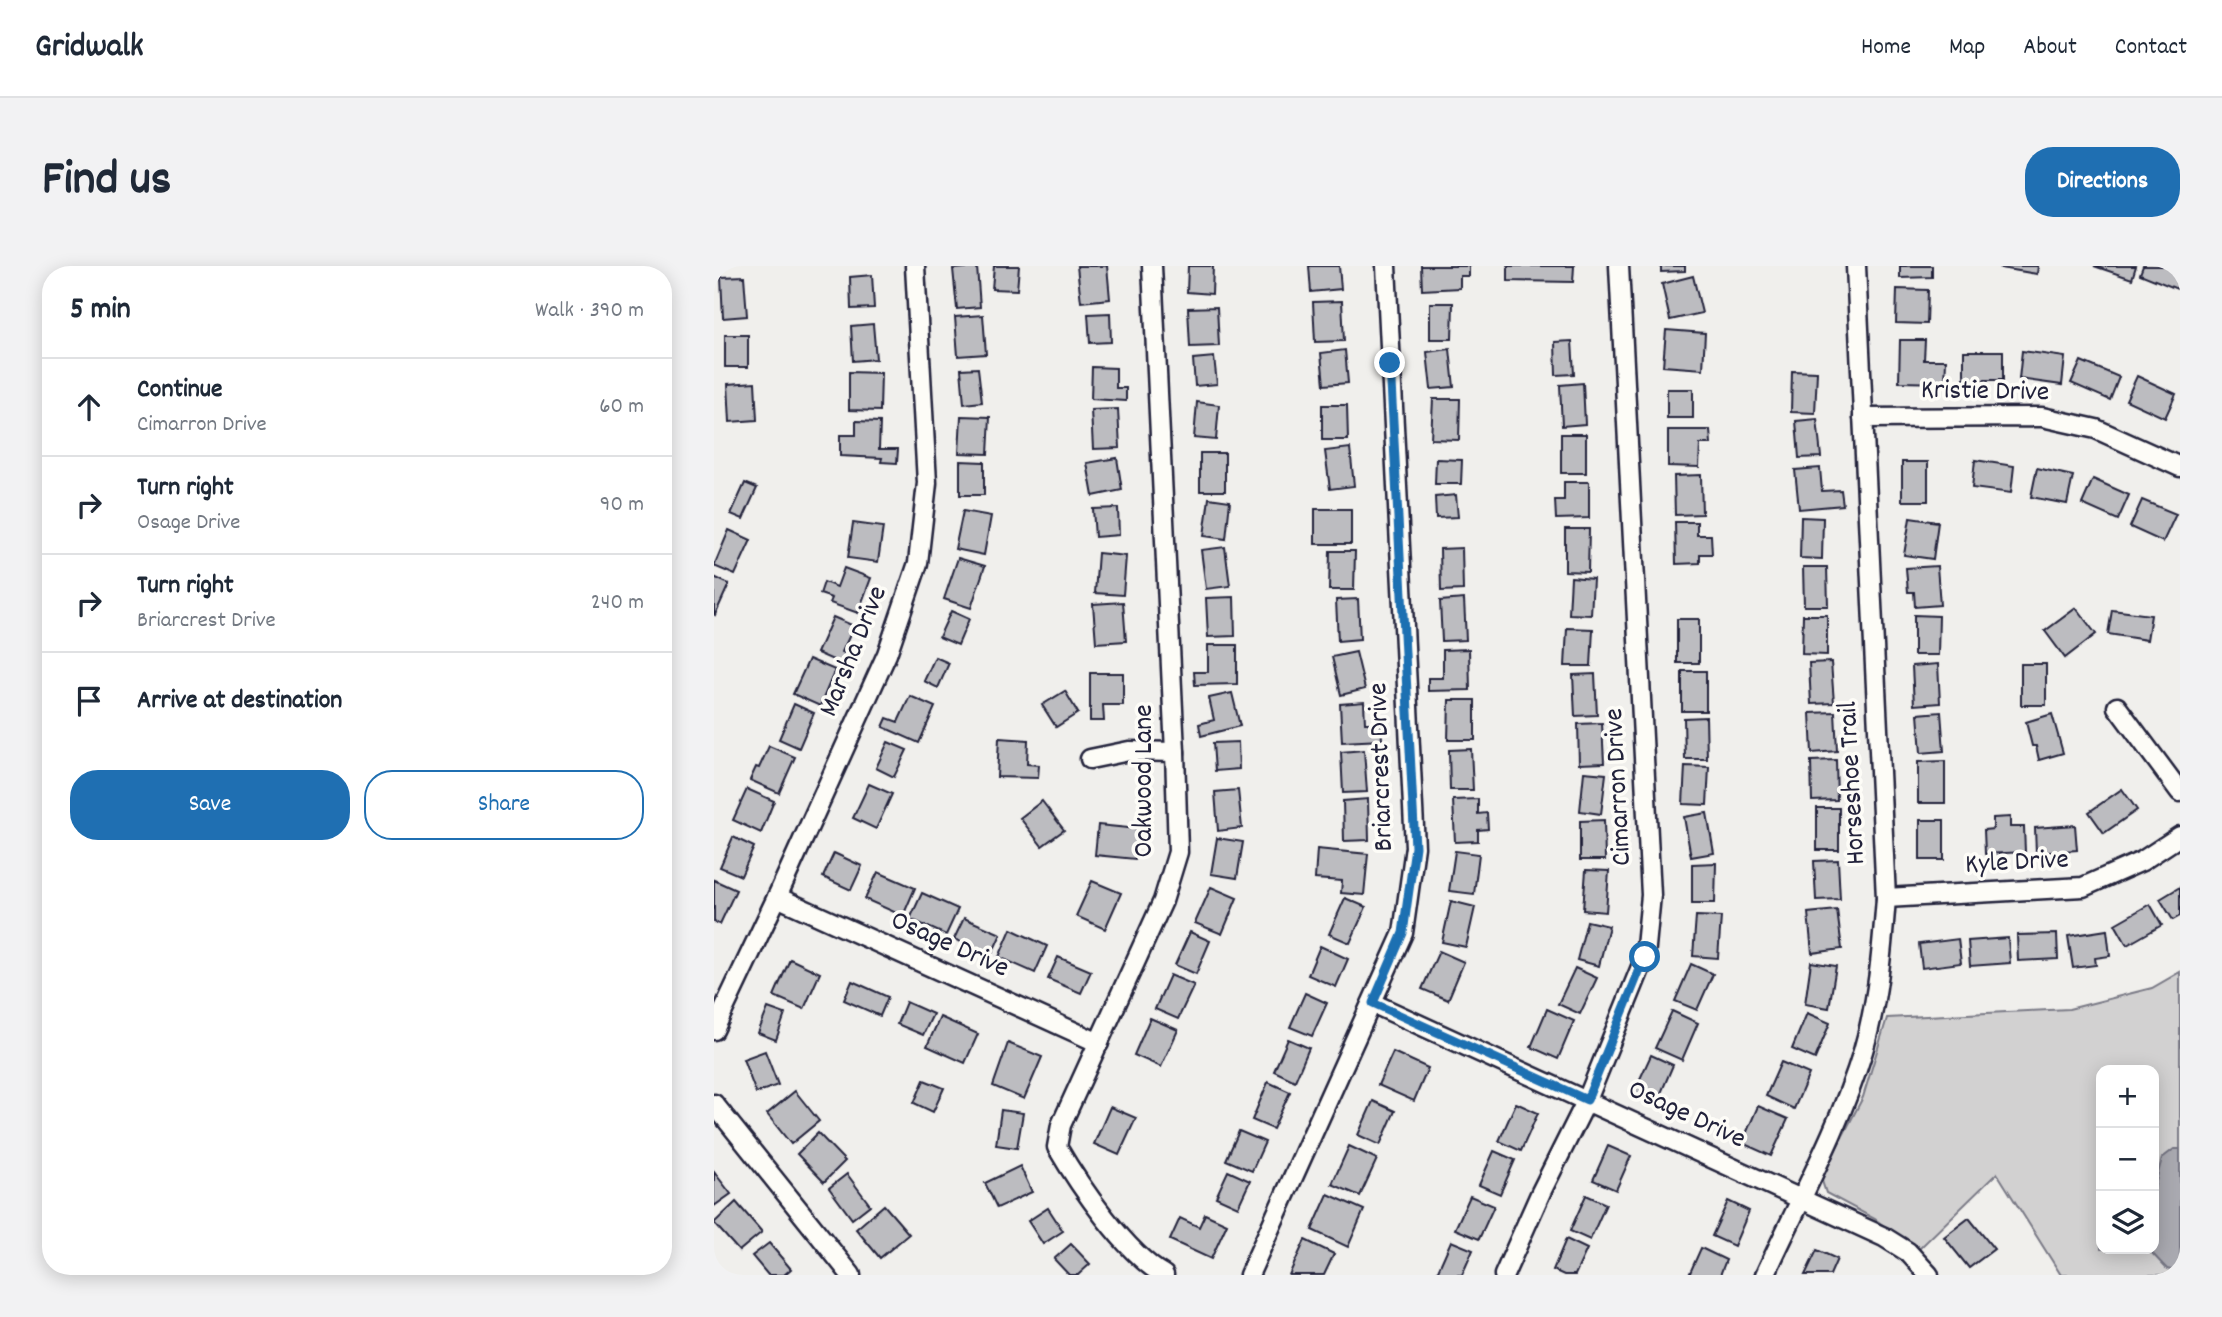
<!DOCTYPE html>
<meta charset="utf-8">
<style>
body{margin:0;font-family:Dekko,sans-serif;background:#f2f2f3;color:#1f2937}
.controls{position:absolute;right:21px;bottom:21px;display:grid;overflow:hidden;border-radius:14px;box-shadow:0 4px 18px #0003}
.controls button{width:63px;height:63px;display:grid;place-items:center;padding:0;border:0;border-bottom:2px solid #e0e1e3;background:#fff;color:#1f2937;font:35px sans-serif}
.stop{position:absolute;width:21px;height:21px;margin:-16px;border:5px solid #1f6fb2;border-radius:50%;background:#fff}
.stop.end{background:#1f6fb2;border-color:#fff;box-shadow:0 2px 7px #0008}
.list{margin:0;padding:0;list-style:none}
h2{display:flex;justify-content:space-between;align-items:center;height:91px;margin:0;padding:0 28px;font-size:30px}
h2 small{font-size:23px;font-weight:400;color:#747a83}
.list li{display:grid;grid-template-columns:46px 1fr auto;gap:21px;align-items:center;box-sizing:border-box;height:98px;padding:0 28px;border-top:2px solid #e0e1e3}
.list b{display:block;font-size:26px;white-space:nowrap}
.list p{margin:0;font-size:23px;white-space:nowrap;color:#747a83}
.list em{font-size:23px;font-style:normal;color:#747a83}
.actions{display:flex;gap:14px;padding:21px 28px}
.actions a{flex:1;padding:16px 0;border:2px solid #1f6fb2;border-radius:28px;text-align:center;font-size:24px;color:#1f6fb2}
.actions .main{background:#1f6fb2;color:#fff}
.icon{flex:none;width:38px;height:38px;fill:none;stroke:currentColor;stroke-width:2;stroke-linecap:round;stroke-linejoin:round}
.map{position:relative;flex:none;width:1466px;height:1009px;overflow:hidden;border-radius:28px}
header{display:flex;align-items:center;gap:42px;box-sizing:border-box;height:98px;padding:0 35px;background:#fff;border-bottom:2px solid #e0e1e3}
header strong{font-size:33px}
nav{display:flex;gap:38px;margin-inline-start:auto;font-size:24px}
.intro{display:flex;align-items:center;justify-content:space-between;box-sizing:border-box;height:168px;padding:0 42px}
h1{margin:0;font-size:49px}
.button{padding:18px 32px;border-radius:28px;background:#1f6fb2;color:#fff;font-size:24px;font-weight:700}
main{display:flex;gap:42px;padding:0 42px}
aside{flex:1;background:#fff;border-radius:28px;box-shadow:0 4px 18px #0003}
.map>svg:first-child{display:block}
.green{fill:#d2d1d1;stroke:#7a7a86;stroke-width:2;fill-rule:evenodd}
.water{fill:#a9a9b0;stroke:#737381;stroke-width:2}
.building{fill:#bcbcc0;stroke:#22223b;stroke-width:2}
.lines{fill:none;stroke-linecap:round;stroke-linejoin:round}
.street-casing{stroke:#22223b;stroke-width:23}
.street{stroke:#fdfcf7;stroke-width:18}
.route{stroke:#1f6fb2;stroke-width:9}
.labels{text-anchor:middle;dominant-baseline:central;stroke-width:7;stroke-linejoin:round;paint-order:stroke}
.street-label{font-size:28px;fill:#22223b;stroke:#fdfcf7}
</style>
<header>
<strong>Gridwalk</strong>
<nav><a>Home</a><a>Map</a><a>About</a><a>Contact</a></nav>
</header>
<div class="intro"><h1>Find us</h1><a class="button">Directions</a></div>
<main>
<aside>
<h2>5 min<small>Walk · 390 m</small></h2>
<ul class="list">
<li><svg class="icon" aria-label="ahead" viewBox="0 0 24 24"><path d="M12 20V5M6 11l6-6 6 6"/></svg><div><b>Continue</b><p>Cimarron Drive</p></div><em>60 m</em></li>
<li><svg class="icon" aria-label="right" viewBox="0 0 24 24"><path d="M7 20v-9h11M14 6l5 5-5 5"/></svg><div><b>Turn right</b><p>Osage Drive</p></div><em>90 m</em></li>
<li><svg class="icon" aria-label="right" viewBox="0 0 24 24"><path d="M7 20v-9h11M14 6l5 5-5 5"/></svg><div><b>Turn right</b><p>Briarcrest Drive</p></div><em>240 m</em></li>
<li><svg class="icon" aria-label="arrive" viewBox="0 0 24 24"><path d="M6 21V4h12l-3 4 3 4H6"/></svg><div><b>Arrive at destination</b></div></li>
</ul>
<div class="actions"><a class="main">Save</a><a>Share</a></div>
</aside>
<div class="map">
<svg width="1466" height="1009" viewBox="0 0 1466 1009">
<rect width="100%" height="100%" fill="#f0efec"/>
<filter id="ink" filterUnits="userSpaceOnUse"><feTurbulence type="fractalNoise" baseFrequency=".0143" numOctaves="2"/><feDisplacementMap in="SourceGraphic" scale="14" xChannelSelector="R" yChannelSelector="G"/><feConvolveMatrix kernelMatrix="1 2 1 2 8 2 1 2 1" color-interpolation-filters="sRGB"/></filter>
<g filter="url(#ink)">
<path class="green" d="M1466,706V1009H1347L1283,907L1203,985L1161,953L1112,927L1107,912L1149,831L1173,752L1355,743L1438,722ZM1387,804H1440V983H1387Z"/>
<polygon class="water" points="1460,883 1466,883 1466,1006 1453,1003 1434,983 1440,983 1440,923 1448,892"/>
<g class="building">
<polygon points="280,0 305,0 303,24 278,23"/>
<polygon points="363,0 393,0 396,33 367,36"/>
<polygon points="474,0 499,0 498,28 473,26"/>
<polygon points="595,0 625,0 627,23 597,26"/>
<polygon points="707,0 755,0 755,10 746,10 746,22 708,24"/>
<polygon points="794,0 860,0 859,16 794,15"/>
<polygon points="947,0 971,0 971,5 947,6"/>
<polygon points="1186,0 1218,0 1218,11 1186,12"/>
<polygon points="1288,0 1324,0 1323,8 1287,2"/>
<polygon points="1380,0 1422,0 1418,13"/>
<polygon points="1429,0 1466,0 1466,14 1463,23 1426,8"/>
<polygon points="263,1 266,41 243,43 239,3"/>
<polygon points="158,9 160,42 137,43 136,11"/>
<polygon points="30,10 33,50 9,52 7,11"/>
<polygon points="979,10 988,47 956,54 948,18"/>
<polygon points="1183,23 1214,24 1213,58 1182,57"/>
<polygon points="628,35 630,75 601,76 599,36"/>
<polygon points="716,37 739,37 738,73 716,73"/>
<polygon points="503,41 505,80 476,81 474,42"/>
<polygon points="396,47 397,76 376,77 374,48"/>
<polygon points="269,49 272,88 244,90 241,51"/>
<polygon points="159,58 162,93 139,95 137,60"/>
<polygon points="952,64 991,67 989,103 949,100"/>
<rect x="11" y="69" width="23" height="32"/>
<polygon points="1186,74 1211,74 1210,94 1232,94 1231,117 1185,116"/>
<polygon points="858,75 860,108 842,109 841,76"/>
<polygon points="736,83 740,121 717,123 713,86"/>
<polygon points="631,84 634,117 610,119 607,87"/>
<rect x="1250" y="85" width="39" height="29"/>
<polygon points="1308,85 1351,91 1348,119 1305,113"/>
<polygon points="500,91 503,118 481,120 479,93"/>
<polygon points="1367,95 1405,111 1396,134 1357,117"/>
<polygon points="378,101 402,102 402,122 412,122 412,135 377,133"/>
<polygon points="264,102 268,136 250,138 247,103"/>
<polygon points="1078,105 1103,106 1101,147 1077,146"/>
<polygon points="135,106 167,107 166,145 135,144"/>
<polygon points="1423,110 1462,128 1451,152 1412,134"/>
<polygon points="41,116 43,154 16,156 14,118"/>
<polygon points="869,117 871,158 848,160 846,119"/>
<rect x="953" y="123" width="26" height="29"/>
<polygon points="719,133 746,133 745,174 717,173"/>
<polygon points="483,136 505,139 502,174 480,172"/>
<polygon points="608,139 633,139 634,174 608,174"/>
<polygon points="404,143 406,182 379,183 377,144"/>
<polygon points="247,150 276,151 274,188 245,187"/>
<polygon points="1103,153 1107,191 1085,192 1082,155"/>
<polygon points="142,155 166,156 165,183 184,183 183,197 167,196 168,192 126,190 126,169 142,169"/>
<polygon points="954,164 996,164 997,178 986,178 985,201 954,200"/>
<rect x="847" y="168" width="25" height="39"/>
<polygon points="636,182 640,220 616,223 611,185"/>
<rect x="486" y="187" width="25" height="38"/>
<polygon points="403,192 408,224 379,230 373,197"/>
<polygon points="722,193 748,194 747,218 721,218"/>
<polygon points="1261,194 1300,200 1297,227 1258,222"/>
<polygon points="246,195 270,196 270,229 246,229"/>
<rect x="1188" y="196" width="26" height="39"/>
<polygon points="1106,202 1108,225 1127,224 1129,239 1085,243 1081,204"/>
<polygon points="1323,202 1359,210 1353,238 1317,231"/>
<polygon points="987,209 988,248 961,249 960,210"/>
<polygon points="1379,213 1415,229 1404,254 1368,238"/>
<polygon points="850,216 875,216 875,252 842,253 841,234 850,234"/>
<polygon points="31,217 43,222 29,253 17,248"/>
<polygon points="742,229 744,251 722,252 721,231"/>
<polygon points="495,232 516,235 512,273 490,270"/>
<polygon points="1428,234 1462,248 1449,276 1416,261"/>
<polygon points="404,242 405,269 381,271 379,243"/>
<rect x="601" y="243" width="36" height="35"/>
<polygon points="249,245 277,250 270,289 241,283"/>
<polygon points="1087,251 1109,252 1108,293 1086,292"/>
<polygon points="1196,252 1224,256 1219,293 1190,289"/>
<polygon points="961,256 983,256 983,269 997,269 998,288 986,288 986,297 962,298"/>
<polygon points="139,257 169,261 164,296 134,292"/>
<polygon points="851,263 875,263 874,306 851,305"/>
<polygon points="15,264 37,274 21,309 0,300"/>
<polygon points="511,281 516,320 492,323 487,284"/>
<polygon points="748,282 749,324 727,325 726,283"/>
<polygon points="616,285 641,285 640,324 615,324"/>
<polygon points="384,287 412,290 409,329 381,327"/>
<polygon points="244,292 271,300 257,342 230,333"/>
<polygon points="1223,300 1226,339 1201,341 1200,326 1194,326 1192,302"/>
<polygon points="1089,301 1113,301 1114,340 1090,340"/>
<polygon points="130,302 157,312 144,347 116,337 118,332 106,328 110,316 123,321"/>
<polygon points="0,311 15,318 1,349 0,348"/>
<polygon points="857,311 879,313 877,349 855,348"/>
<polygon points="520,331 521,370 494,371 492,332"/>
<polygon points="644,333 646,373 624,375 622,334"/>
<polygon points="750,333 752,374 728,375 726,335"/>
<polygon points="409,336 412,375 382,377 379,338"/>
<polygon points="1362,342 1382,368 1351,392 1331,365"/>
<polygon points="1398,344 1437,349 1433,374 1394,368"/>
<polygon points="237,345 255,353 244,379 225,371"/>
<polygon points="1089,349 1113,349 1113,389 1088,388"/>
<polygon points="1200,349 1225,350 1224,389 1200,389"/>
<polygon points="119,351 140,360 128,386 141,391 137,402 103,387"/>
<rect x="963" y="353" width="22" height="44"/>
<polygon points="853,362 879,363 877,400 851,400"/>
<polygon points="494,379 523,379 523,418 481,419 480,406 494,406"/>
<polygon points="755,383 756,424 714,425 714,412 729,412 729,384"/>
<polygon points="642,386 651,423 627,429 618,391"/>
<polygon points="221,391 235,397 224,422 210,415"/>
<polygon points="95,393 121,404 106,440 79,428"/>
<polygon points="1117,396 1120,437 1097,438 1095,397"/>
<polygon points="1224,398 1226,437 1200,439 1198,400"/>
<rect x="1307" y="398" width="25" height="41"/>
<rect x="968" y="405" width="24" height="40"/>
<polygon points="376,407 409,407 409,439 389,439 390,455 376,455"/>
<polygon points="881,408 883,449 861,450 859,409"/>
<polygon points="351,425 364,447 342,461 328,439"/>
<polygon points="518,427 526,460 487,470 485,458 500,454 495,432"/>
<polygon points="196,430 221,441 205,477 169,461 173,452 184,456"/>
<polygon points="735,434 761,434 761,474 734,474"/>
<polygon points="650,436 651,457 667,457 668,474 628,476 626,438"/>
<polygon points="80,438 100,447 85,482 65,473"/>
<polygon points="1121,446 1123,485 1098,487 1096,447"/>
<polygon points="1227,446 1230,485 1207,487 1204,448"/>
<polygon points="1338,448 1349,487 1325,494 1322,480 1318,480 1312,456"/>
<polygon points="992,451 993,493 971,493 970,452"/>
<polygon points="888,457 890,497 865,498 864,458"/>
<polygon points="285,472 314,474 313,498 325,499 324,512 283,511"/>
<polygon points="174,476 193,484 180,511 162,502"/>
<polygon points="524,476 525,503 501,505 499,477"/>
<polygon points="55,480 81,491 65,527 36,514 42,501 45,502"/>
<polygon points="757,483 759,524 736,524 735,484"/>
<polygon points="650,484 653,526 629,527 627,486"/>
<polygon points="1122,494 1123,534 1098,535 1097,495"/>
<polygon points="1231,495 1231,537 1204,537 1204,496"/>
<polygon points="971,500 995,501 993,539 969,538"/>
<polygon points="870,506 892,508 887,548 866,545"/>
<polygon points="155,518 178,528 162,563 139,552"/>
<polygon points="33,523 60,535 47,567 19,554"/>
<polygon points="1408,523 1423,544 1390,567 1375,546"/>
<polygon points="524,524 528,562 504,565 501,526"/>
<polygon points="654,533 655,574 630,575 629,535"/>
<polygon points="764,533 764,548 773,547 774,563 764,564 764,575 741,576 739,534"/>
<polygon points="328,535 350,564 328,580 306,552"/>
<rect x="1103" y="542" width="22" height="42"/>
<polygon points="993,547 1000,587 977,591 970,551"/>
<polygon points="1296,551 1296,561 1310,561 1311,586 1271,588 1270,564 1279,563 1279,552"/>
<polygon points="890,554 891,594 866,594 866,555"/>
<rect x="1206" y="554" width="24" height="40"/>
<polygon points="384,559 424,563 421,593 381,589"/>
<polygon points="1361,559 1363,584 1322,587 1321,562"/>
<polygon points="19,571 40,581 27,610 6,601"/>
<polygon points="503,572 529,576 523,612 497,608"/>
<polygon points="603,583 654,588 650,629 627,627 628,615 601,613"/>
<polygon points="741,585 765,588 760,628 735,625"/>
<polygon points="120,587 148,600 137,624 109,611"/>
<polygon points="1124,594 1126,633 1102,634 1100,595"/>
<polygon points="1002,597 1001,637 978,637 978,598"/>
<polygon points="872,604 895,605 892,646 869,644"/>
<polygon points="164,606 201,622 189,650 151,633"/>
<polygon points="0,614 22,624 6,658 0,656"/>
<polygon points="378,615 407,627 391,663 362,650"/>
<polygon points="497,621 523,632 508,668 481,657"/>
<polygon points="1466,621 1466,650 1459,654 1446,633"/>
<polygon points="208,627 244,643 232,669 196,653"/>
<polygon points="631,632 652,641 636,677 615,668"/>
<polygon points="737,635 761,641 752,681 728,676"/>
<polygon points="1436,638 1448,659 1413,679 1401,658"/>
<polygon points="1123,644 1128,683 1098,687 1094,647"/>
<polygon points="982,650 1007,651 1004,692 979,690"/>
<polygon points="250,652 287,668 277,690 240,673"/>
<polygon points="873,655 895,660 885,700 863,694"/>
<polygon points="297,663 333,680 321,707 285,691"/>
<polygon points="1393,664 1396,690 1381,692 1382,699 1359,702 1354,670"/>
<polygon points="476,666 496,675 482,708 461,699"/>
<polygon points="1343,668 1344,693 1304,695 1303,669"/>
<polygon points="1294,672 1296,697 1256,700 1254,675"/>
<polygon points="1244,673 1247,697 1208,702 1205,678"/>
<polygon points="606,680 634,693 622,721 594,709"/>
<polygon points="725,685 750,696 734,734 708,723"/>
<polygon points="344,691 377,705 367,727 334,713"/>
<polygon points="76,693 106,707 90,743 60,730"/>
<polygon points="1097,696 1122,700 1115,742 1091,738"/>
<polygon points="977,698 999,708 983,744 961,735"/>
<polygon points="861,702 883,712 866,748 844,738"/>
<polygon points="456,709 480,719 464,753 441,743"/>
<polygon points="138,715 174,731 166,750 130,734"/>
<polygon points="591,727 613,737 598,770 576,761"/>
<polygon points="192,736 219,748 209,769 183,758"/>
<polygon points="54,742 71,748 62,774 44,767"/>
<polygon points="833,743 860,755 844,793 817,781"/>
<polygon points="958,745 984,757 968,794 941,782"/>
<polygon points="1093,747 1116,757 1101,793 1078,783"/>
<polygon points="226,751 264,768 251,797 213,780"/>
<polygon points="436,752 464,764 447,801 420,789"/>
<polygon points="574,773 595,782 581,815 560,805"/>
<polygon points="294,777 328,791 310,833 279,820"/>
<polygon points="51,785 64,819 42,827 29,793"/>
<polygon points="679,786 714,802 700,835 664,819"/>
<polygon points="937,789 959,799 942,839 919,828"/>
<polygon points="1067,796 1095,808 1080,843 1052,830"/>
<polygon points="210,814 230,822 219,846 200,837"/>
<polygon points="554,816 576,826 559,863 538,854"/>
<polygon points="81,825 105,855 77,878 53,848"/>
<polygon points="659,835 681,845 666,879 644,869"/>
<polygon points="802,837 824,847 807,885 785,875"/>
<polygon points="1044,840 1074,853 1057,890 1028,877"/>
<polygon points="396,841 422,852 405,889 380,878"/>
<polygon points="287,844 309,847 303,882 282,879"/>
<polygon points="525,865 551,876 538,905 512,894"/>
<polygon points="104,867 131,895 110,916 83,888"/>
<polygon points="635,880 663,893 646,930 618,918"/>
<polygon points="894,880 917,890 902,924 879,914"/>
<polygon points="780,885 801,894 786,928 765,919"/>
<polygon points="306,900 318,926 283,942 271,917"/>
<polygon points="514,905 536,915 524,941 502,931"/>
<polygon points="0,906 17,928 0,940"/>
<polygon points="133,908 156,939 138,953 115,922"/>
<polygon points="614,928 650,944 634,981 598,964"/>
<polygon points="872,929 892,938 876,974 856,965"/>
<polygon points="756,930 780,940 765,973 741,963"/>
<polygon points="1014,935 1035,945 1020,980 998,970"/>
<polygon points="22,936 48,966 25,985 0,957"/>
<polygon points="170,939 195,968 166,992 142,963"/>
<polygon points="334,942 349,965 329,978 314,955"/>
<polygon points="491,948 513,958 497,993 456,974 466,952 485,961"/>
<polygon points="1255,952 1280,983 1255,1002 1230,971"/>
<polygon points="852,973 873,983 861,1009 850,1009 839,1004"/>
<polygon points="591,974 620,988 610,1009 575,1009"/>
<polygon points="737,975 759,984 748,1009 722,1009"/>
<polygon points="55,977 77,1003 70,1009 54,1009 38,990"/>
<polygon points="357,978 376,998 364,1009 355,1009 340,993"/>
<polygon points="987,982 1012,994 1006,1009 975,1009"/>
<polygon points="1103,984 1123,993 1116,1009 1091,1009"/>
</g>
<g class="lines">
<g class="street-casing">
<g id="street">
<path d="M438,0L461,486L464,586L449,635L347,859L343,881C365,919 412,988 450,1009"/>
<polyline points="1149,152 1328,151 1382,163 1466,201"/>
<polyline points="1403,441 1466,526"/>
<polyline points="376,493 415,485 461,486"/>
<polyline points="63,631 385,777"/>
<polyline points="1172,632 1369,621 1428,595 1466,570"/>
<polyline points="658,737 1170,971 1194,986 1215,1009"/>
<polyline points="0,764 63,631 173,388 204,297 213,217 201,0"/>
<polyline points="0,838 137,1009"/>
<polyline points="535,1009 689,667 701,581 672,0"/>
<polyline points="790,1009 827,926 873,834 931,691 937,629 905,0"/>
<path d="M1051,1009C1084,937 1126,861 1149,785C1164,735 1168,684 1172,632L1142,0"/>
</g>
</g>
<use href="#street" class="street"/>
</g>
</g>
<g class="lines" filter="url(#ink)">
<polyline class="route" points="676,97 701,581 689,667 659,737 873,834 931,691"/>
</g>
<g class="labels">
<g class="street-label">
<text transform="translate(1271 127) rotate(1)">Kristie Drive</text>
<text transform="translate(141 386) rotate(-68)">Marsha Drive</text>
<text transform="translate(669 501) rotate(-92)">Briarcrest Drive</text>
<text transform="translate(432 515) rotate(-90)">Oakwood Lane</text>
<text transform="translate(1140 517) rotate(-93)">Horseshoe Trail</text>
<text transform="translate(906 521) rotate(-93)">Cimarron Drive</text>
<text transform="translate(1303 598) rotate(-3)">Kyle Drive</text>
<text transform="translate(235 680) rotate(24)">Osage Drive</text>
<text transform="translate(972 850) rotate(25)">Osage Drive</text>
</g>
</g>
</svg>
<div class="controls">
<button>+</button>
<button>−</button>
<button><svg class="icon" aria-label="layers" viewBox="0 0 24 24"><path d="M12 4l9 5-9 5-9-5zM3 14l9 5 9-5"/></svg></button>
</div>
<div class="stop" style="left:931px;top:691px"></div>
<div class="stop end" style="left:676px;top:97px"></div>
</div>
</main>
